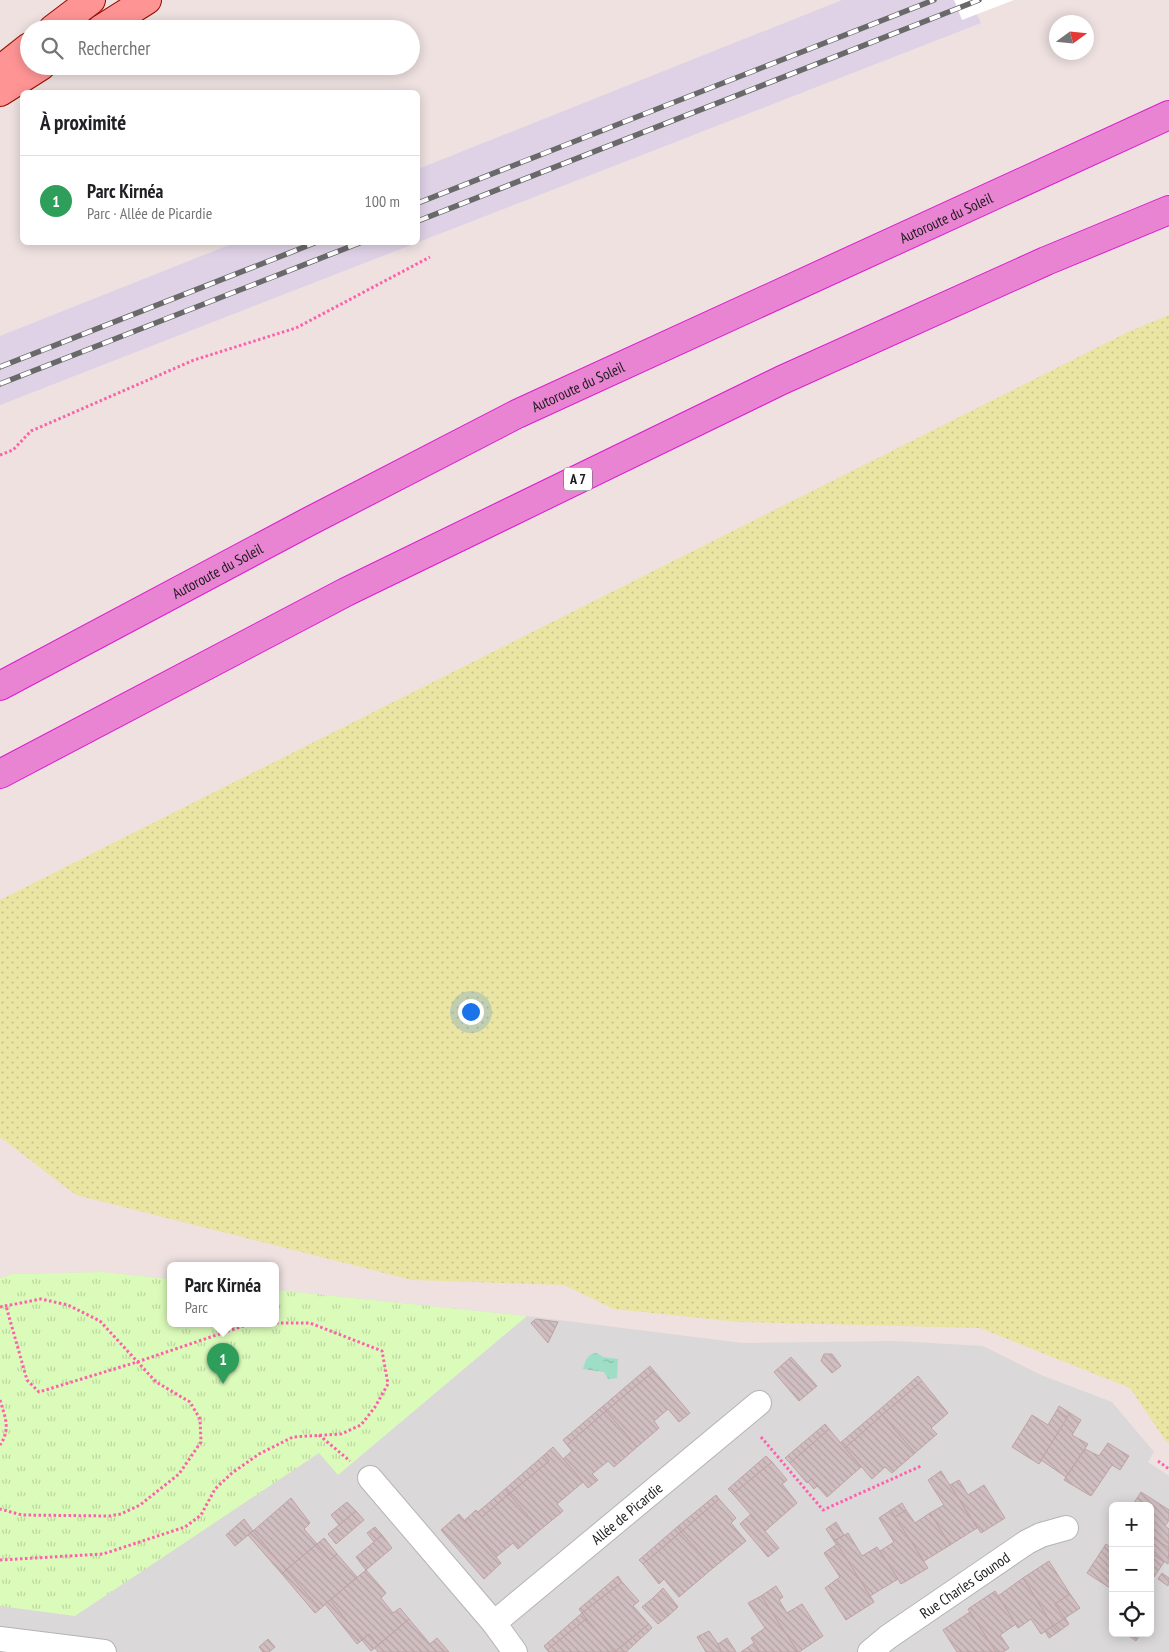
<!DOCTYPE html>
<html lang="fr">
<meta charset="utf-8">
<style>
body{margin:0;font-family:"PT Sans Narrow",sans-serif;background:#f6f6f6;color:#202124}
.controls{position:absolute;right:15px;bottom:15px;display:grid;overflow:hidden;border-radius:8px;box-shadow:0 2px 12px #0003}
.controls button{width:45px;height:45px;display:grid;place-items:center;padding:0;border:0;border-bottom:1px solid #e0e0e0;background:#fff;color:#202124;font:25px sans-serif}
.compass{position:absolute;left:1049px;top:15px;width:45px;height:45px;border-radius:50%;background:#fff;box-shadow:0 2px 12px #0003;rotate:75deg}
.you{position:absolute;left:470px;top:1011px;width:18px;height:18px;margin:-12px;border:4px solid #fff;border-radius:50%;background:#1a73e8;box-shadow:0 0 0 8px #1a73e833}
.badge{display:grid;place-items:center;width:32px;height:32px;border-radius:50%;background:#2563eb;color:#fff;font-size:16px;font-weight:700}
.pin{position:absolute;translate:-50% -41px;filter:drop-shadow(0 1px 2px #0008)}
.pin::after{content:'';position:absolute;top:26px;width:18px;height:15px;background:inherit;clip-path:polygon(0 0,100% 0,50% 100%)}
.popup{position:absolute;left:167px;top:1262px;width:112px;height:65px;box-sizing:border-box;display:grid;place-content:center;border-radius:8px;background:#fff;filter:drop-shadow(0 1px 4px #0005);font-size:16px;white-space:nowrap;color:#757577}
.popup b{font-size:19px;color:#202124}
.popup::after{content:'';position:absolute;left:50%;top:100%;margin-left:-10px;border:10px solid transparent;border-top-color:#fff}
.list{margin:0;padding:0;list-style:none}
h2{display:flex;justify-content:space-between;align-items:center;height:65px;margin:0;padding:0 20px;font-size:21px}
h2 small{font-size:16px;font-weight:400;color:#757577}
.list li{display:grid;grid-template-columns:32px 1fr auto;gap:15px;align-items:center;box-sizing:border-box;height:90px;padding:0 20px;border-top:1px solid #e0e0e0}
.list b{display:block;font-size:19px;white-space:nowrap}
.list p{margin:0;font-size:16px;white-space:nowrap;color:#757577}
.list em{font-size:16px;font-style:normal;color:#757577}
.icon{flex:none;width:28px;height:28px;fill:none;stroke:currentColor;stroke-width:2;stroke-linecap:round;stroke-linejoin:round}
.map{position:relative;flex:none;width:1169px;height:1652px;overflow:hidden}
.search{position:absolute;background:#fff;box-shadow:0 2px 12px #0003;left:20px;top:20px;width:400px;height:55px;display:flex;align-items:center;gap:12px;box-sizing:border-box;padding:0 18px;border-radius:28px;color:#757577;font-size:19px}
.panel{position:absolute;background:#fff;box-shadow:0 2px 12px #0003;left:20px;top:90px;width:400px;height:155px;border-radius:8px}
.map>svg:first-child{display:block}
.residential{fill:#dad8d9;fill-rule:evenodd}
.railway{fill:#dfd2e7}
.grass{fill:url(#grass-dots)}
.park{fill:url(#park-tufts)}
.water{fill:url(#water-ripples)}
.pier{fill:#fff}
.building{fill:url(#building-back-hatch);stroke:#c0a2a6}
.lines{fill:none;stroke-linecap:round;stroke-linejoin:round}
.street-casing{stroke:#b4b4b4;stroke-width:26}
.primary-casing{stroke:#930d00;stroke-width:30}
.highway-casing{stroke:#dc1cce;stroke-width:30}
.path{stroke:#ff60ac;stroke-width:3;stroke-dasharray:2.5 2.5;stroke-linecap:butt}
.street{stroke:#fff;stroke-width:24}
.primary{stroke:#ff9495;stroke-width:28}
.highway{stroke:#e984d2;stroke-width:28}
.rail-casing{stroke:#696969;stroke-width:5.5}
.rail{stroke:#fff;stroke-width:4;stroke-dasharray:11;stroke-linecap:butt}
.labels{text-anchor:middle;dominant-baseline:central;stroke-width:4;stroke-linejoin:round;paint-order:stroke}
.shield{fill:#fff;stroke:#5f5f5f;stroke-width:1}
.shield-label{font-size:14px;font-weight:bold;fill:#1b1b1b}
.street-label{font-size:15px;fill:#1b1b1b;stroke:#fff}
</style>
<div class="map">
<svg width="1169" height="1652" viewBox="0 0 1169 1652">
<defs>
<pattern id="grass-dots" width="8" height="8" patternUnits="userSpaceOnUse" patternTransform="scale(1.25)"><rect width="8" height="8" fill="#ebe5a3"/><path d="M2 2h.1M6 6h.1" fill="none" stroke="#c9c48c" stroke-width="1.8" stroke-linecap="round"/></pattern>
<pattern id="park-tufts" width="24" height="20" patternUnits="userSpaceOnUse" patternTransform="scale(1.25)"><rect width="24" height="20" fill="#dbfbba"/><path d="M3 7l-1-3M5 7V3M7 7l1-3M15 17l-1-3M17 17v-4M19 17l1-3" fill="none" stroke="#bbd79f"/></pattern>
<pattern id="water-ripples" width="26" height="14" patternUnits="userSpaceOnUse" patternTransform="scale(1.25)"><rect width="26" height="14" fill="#9edec7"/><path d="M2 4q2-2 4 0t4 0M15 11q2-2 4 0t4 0" fill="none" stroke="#88beaa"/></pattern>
<pattern id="building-back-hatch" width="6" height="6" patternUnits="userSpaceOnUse" patternTransform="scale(1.25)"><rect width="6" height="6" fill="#d0bec0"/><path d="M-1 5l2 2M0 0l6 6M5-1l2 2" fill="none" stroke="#b2a3a4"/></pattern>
</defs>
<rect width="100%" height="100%" fill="#eee1e0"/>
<path class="residential" d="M103,1272L170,1279V1323H276V1290L527,1316L742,1343L895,1341L983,1346L1041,1375L1112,1402L1154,1452L1148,1462L1169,1476V1652H0V1278L12,1274ZM1113,1506H1150V1633H1113Z"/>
<polygon class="railway" points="842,0 970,0 981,23 0,405 0,336 234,243 418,242 418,169"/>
<polygon class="grass" points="1169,315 1169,1443 1165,1440 1130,1388 980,1328 739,1322 614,1309 564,1285 412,1280 76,1195 0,1137 0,900 1128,332"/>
<polygon class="park" points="103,1272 170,1279 170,1323 276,1323 276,1290 527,1316 338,1475 319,1453 75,1616 0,1606 0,1278 12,1274"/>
<path class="water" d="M597,1353L603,1357L618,1359L617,1378L608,1379L604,1372L583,1369C586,1359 587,1354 597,1353Z"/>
<polygon class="pier" points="954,0 1014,0 962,20"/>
<g class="building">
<polygon points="536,1319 558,1322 548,1343 531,1323"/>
<polygon points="824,1354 832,1354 841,1366 832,1373 821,1361"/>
<polygon points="791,1357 817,1386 799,1401 774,1372"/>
<polygon points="650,1366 654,1371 606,1411 602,1407"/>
<polygon points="654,1371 690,1413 679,1422 668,1409 654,1421 659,1428 637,1447 606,1411"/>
<polygon points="918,1376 922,1381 882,1415 878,1411"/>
<polygon points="922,1381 948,1413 931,1428 937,1434 915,1453 882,1415"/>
<polygon points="1059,1406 1070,1413 1068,1418 1057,1410"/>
<polygon points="602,1407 606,1411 567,1445 563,1440"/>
<polygon points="1057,1410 1068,1418 1039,1464 1012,1447 1032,1415 1048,1425"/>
<polygon points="606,1411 637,1447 614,1467 608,1461 592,1474 598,1480 588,1488 563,1459 572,1451 567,1445"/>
<polygon points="878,1411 882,1415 845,1448 840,1443"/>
<polygon points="1070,1413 1081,1420 1072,1435 1088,1444 1066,1477 1041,1460"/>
<polygon points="882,1415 915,1453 892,1473 885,1467 872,1479 845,1448"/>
<polygon points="825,1424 829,1429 790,1463 785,1458"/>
<polygon points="829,1429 861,1467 827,1497 811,1479 807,1483 790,1463"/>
<polygon points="1108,1443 1129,1456 1120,1470 1112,1465 1091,1496 1064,1480 1085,1449 1099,1456"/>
<polygon points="553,1447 583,1482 557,1504 563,1511 540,1530 509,1494 549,1461 544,1455"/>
<polygon points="544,1455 549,1461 509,1494 505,1489"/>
<polygon points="766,1456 772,1462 733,1494 728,1489"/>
<polygon points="772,1462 787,1480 782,1484 797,1503 765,1531 733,1494"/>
<polygon points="941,1471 977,1528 950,1545 930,1513 944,1505 928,1480"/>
<polygon points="811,1479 817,1486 814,1489 808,1482"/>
<polygon points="959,1480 968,1495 984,1485 1005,1518 981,1533 950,1485"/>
<polygon points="505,1489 509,1494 482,1517 478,1512"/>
<polygon points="1141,1492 1169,1510 1169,1520 1165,1526 1169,1529 1169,1548 1150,1536 1150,1506 1132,1506"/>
<polygon points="509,1494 540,1530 518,1549 513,1543 496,1557 465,1520 476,1510 482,1517"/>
<polygon points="716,1495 719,1499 681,1532 677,1527"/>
<polygon points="291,1498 310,1523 304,1529 317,1544 286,1570 253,1531"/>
<polygon points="719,1499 736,1518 731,1523 746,1541 713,1568 681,1532"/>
<polygon points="347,1502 356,1511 339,1525 331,1515"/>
<polygon points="902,1503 906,1510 895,1517 891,1510"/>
<polygon points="891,1510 928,1568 901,1584 880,1551 894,1542 879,1518"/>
<polygon points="906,1510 915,1523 930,1513 950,1545 924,1561 895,1517"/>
<polygon points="356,1511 364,1520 336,1544 328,1534"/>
<polygon points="459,1514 501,1563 484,1579 441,1530"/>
<polygon points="751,1514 779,1548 768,1557 740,1524"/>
<polygon points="244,1519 253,1531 235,1546 226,1535"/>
<polygon points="836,1522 844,1535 834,1541 826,1529"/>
<polygon points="375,1527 382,1535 374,1542 367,1533"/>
<polygon points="677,1527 681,1532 643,1564 639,1560"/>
<polygon points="253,1531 286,1570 282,1574 248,1535"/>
<polygon points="681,1532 713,1568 679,1597 664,1579 659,1584 643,1564"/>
<polygon points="848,1533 862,1556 877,1547 898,1579 870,1596 834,1541"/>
<polygon points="382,1535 392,1548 366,1570 356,1557"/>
<polygon points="1150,1536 1169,1548 1168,1564 1154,1555 1150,1561"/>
<polygon points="324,1538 337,1554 330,1560 317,1544"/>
<polygon points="317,1544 330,1560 337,1554 357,1577 320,1609 286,1570"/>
<polygon points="837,1544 874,1602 846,1620 825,1588 840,1577 824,1553"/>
<polygon points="1106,1544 1113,1549 1113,1590 1087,1573"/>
<polygon points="1154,1555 1164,1562 1154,1577 1150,1574 1150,1561"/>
<polygon points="1049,1561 1070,1594 1055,1604 1065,1618 1053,1626 1023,1578"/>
<polygon points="286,1570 320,1609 315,1613 282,1574"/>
<polygon points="366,1570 386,1593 381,1598 393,1613 400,1608 409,1619 378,1645 369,1634 362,1640 330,1600"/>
<polygon points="1162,1573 1169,1578 1168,1586 1158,1579"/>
<polygon points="618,1576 622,1582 582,1613 579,1609"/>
<polygon points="1023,1578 1053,1626 1041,1634 1031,1619 1018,1628 998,1596"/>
<polygon points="622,1582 639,1601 633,1606 649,1624 614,1652 582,1613"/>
<polygon points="776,1586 783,1597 779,1600 787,1613 802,1604 823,1636 799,1652 798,1652 761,1596"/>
<polygon points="663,1588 678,1607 668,1616 653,1598"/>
<polygon points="995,1591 1016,1624 1000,1635 1009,1648 1003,1652 996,1652 968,1609"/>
<polygon points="1070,1594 1080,1608 1065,1618 1055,1604"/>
<polygon points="761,1596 798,1652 760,1652 751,1638 765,1628 748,1603"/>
<polygon points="653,1598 668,1616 658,1624 642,1607"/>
<polygon points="330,1600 362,1640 357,1644 325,1604"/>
<polygon points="970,1612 996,1652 957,1652 943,1630"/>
<polygon points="582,1613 586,1619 547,1650 544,1646"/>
<polygon points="1065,1618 1069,1624 1058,1632 1053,1626"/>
<polygon points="409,1619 430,1644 437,1638 449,1652 378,1652 375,1648"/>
<polygon points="586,1619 614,1652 549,1652 547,1650"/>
<polygon points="649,1624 652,1628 626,1652 615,1652"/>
<polygon points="1053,1626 1058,1632 1049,1638 1045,1631"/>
<polygon points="709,1631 718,1644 722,1652 706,1652 697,1637"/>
<polygon points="1126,1633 1141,1633 1136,1641 1126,1634"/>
<polygon points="369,1634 378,1645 371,1651 362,1640"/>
<polygon points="727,1638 736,1652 722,1652 718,1644"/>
<polygon points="268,1639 275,1647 269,1652 263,1652 259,1647"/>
<polygon points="754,1643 760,1652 741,1652"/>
</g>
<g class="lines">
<g class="street-casing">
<g id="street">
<polyline points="370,1478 494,1623"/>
<polyline points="0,1639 104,1652"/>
<path id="s1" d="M515,1652L494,1623L759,1403"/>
<path id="s2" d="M870,1652L888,1637L1027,1542L1041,1535L1066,1528"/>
</g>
</g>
<g class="primary-casing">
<g id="primary">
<polyline points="53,29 91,0"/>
<polyline points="101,29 147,0"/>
<polyline points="0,70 29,47"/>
<polyline points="0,92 41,66"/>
</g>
</g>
<g class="highway-casing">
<g id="highway">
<path id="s3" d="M0,686L308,522L517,414L1169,115"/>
<polyline points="0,774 346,592 782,380 1046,261 1169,210"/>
</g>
</g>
<g class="path">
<polyline points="0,455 13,450 31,431 194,360 296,328 430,257"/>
<polyline points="0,1307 41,1299 68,1305 100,1321 156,1382 190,1402 200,1419 201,1442 179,1474 140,1505 121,1514 109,1516 22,1515 0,1509"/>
<path d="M0,1400C5,1417 11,1429 0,1445"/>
<polyline points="319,1435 350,1461"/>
<polyline points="761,1437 823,1510 921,1466"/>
<polyline points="1158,1461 1169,1469"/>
<polyline points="0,1560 103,1554 185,1527 201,1515 215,1489 232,1473 259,1454 293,1437 341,1434 361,1425 375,1407 388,1384 382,1351 310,1323 252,1323 137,1362 39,1392 27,1380 6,1306"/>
</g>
<use href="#street" class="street"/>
<use href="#primary" class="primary"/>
<use href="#highway" class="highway"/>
<g class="rail-casing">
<g id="rail">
<polyline points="418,203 934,0"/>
<polyline points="418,221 979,0"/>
<polyline points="0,367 317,242"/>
<polyline points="0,384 362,242"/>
</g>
</g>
<use href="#rail" class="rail"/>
</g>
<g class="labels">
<rect class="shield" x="564" y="467.5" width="28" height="23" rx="4"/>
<g class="shield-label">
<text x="578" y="479">A 7</text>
</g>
<g class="street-label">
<text stroke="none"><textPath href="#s3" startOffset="1056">Autoroute du Soleil</textPath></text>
<text stroke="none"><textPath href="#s3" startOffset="651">Autoroute du Soleil</textPath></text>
<text stroke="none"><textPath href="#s3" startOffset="246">Autoroute du Soleil</textPath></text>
<text stroke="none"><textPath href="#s1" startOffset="208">Allée de Picardie</textPath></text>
<text stroke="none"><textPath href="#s2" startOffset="116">Rue Charles Gounod</textPath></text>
</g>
</g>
</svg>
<div class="controls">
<button>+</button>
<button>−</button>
<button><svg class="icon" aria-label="locate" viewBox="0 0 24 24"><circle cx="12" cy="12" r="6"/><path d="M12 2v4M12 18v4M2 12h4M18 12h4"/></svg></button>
</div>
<svg class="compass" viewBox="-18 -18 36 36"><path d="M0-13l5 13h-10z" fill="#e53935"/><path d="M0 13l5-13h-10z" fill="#757577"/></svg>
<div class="you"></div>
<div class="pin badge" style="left:223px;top:1384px;background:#2e9e5b">1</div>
<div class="popup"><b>Parc Kirnéa</b>Parc</div>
<div class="search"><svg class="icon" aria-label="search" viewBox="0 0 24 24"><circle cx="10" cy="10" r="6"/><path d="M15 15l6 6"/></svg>Rechercher</div>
<section class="panel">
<h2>À proximité<small></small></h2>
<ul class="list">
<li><span class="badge" style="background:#2e9e5b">1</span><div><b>Parc Kirnéa</b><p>Parc · Allée de Picardie</p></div><em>100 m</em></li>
</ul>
</section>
</div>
